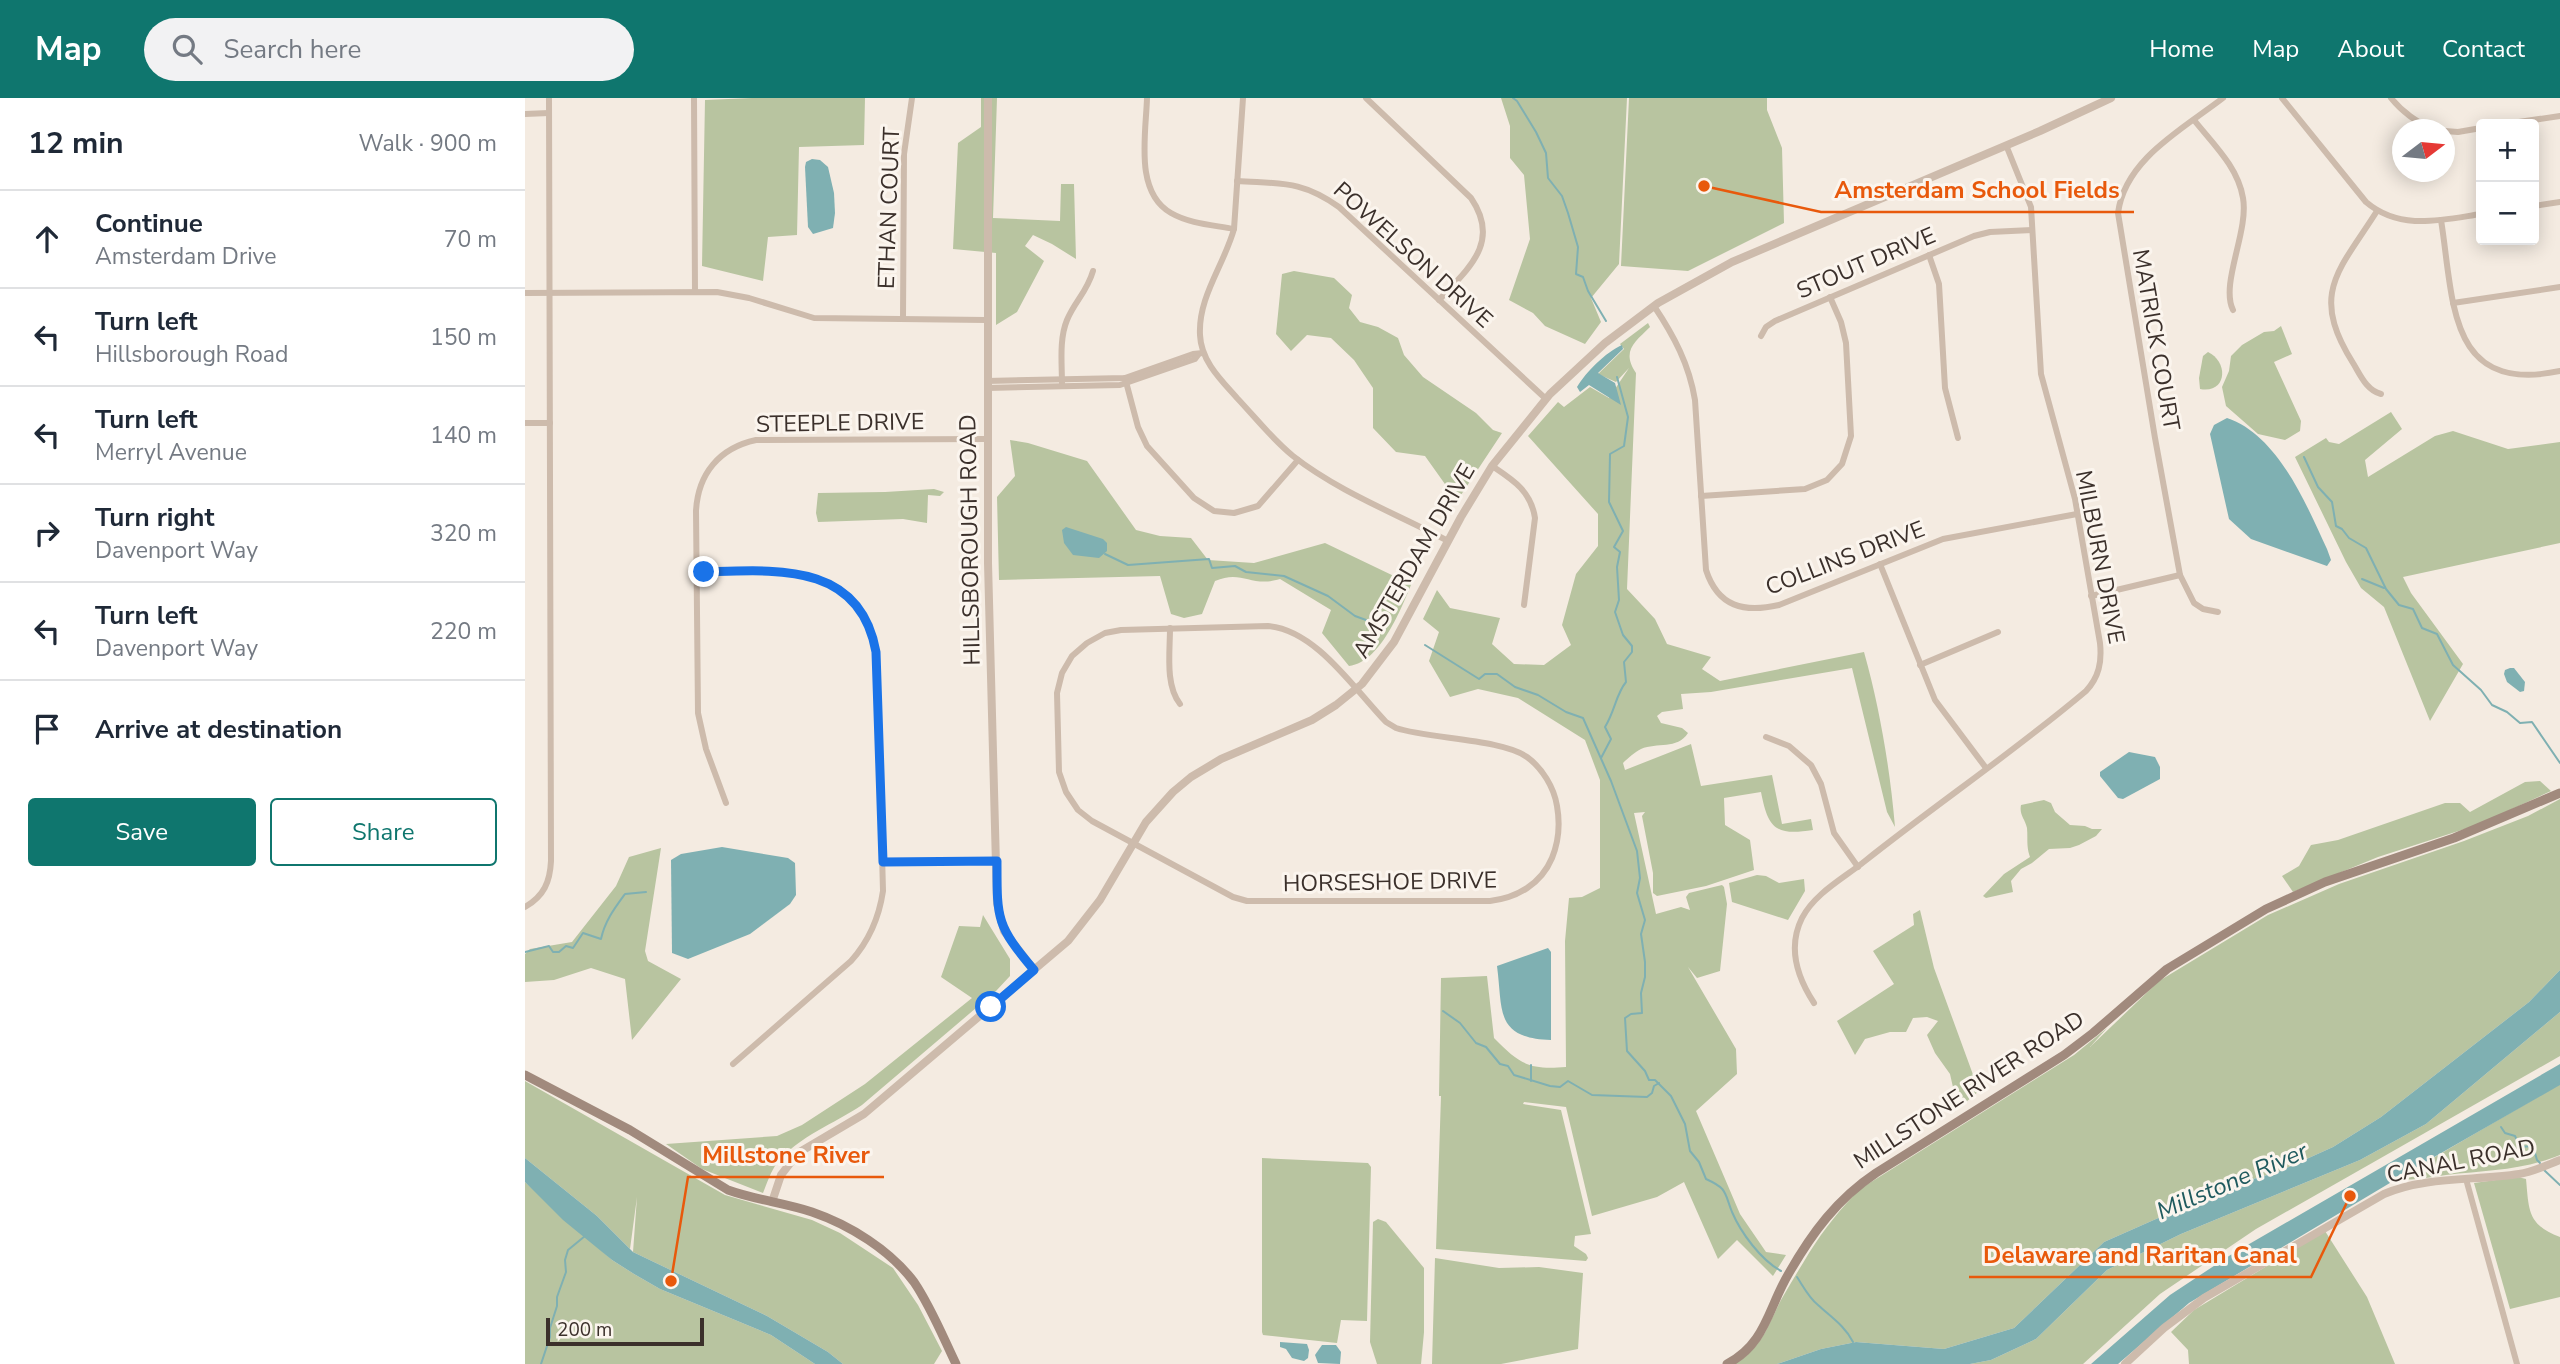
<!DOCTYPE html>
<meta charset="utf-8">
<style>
body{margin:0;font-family:"Nunito Sans",sans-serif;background:#f2f2f3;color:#1f2937}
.controls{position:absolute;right:21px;top:21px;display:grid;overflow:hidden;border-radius:7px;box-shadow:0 4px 18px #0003}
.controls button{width:63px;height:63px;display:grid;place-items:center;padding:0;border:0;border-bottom:2px solid #e0e1e3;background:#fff;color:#1f2937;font:35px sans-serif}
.compass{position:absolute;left:1867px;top:21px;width:63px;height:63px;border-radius:50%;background:#fff;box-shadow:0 4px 18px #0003;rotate:74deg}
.scale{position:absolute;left:21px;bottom:18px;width:158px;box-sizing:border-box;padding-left:7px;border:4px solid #3b302b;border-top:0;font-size:19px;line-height:24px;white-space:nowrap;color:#3b302b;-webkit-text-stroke:5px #fbf5ee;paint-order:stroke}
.stop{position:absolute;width:21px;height:21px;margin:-16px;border:5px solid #1a73e8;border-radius:50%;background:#fff}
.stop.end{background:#1a73e8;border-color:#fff;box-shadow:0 2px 7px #0008}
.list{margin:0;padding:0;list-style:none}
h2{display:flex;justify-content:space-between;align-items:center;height:91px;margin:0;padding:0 28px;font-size:30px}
h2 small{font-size:23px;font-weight:400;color:#747a83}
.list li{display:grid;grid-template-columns:46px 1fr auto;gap:21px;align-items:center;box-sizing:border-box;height:98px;padding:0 28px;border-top:2px solid #e0e1e3}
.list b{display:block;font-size:26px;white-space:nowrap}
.list p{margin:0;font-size:23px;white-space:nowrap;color:#747a83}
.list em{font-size:23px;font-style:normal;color:#747a83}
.actions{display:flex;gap:14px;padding:21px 28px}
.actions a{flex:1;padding:16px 0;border:2px solid #0f766e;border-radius:7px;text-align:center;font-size:24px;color:#0f766e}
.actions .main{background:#0f766e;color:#fff}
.icon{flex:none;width:38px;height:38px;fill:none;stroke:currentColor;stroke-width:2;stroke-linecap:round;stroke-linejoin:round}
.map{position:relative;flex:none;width:2035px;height:1266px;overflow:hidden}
header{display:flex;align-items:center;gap:42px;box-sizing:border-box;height:98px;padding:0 35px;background:#0f766e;color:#fff}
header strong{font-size:33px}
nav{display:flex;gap:38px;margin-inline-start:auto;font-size:24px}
.search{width:490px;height:63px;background:#f2f2f3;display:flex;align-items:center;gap:18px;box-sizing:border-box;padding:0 24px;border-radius:38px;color:#747a83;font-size:26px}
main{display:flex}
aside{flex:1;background:#fff}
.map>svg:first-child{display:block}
.green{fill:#b8c4a0}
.water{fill:#7fb0b2}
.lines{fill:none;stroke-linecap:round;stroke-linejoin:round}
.stream{stroke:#7fb0b2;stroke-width:2}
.minor{stroke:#cdbbac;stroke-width:6}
.tertiary{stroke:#cdbbac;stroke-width:8}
.secondary{stroke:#a18a7d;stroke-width:9}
.route{stroke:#1a73e8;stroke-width:9}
.labels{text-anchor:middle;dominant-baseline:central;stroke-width:6;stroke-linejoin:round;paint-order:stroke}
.street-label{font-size:23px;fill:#3b302b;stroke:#fbf5ee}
.water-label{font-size:24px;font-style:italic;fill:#1f5a5e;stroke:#fbf5ee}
.leader{fill:none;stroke:#e8590c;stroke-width:2.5}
.callout-dot{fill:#e8590c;stroke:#fbf5ee;stroke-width:2.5}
.callout-label{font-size:24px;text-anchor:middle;font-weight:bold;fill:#e8590c;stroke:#fbf5ee;stroke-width:6;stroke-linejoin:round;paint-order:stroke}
</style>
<header>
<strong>Map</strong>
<div class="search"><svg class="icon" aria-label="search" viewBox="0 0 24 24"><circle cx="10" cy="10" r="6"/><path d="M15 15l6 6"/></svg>Search here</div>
<nav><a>Home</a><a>Map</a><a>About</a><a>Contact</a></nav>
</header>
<main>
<aside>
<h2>12 min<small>Walk · 900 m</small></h2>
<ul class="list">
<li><svg class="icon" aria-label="ahead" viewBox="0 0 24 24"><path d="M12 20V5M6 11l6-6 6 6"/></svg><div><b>Continue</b><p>Amsterdam Drive</p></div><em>70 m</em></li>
<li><svg class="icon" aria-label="left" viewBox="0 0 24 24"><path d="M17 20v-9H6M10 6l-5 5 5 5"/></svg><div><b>Turn left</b><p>Hillsborough Road</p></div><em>150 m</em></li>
<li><svg class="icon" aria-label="left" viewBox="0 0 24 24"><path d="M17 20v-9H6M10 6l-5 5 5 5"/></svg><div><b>Turn left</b><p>Merryl Avenue</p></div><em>140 m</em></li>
<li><svg class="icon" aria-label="right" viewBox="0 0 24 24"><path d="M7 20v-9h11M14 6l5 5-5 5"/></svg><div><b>Turn right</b><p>Davenport Way</p></div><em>320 m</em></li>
<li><svg class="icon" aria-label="left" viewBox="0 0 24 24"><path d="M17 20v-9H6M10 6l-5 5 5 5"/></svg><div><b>Turn left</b><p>Davenport Way</p></div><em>220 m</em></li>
<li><svg class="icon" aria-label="arrive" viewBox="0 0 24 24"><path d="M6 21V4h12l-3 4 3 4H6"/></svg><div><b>Arrive at destination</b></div></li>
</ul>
<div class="actions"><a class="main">Save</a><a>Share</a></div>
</aside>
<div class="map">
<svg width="2035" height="1266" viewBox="0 0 2035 1266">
<rect width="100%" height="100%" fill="#f4ebe1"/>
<g class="green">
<polygon points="227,0 340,0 339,47 274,49 272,137 243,139 238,183 177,168 180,2"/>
<polygon points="456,0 472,0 468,120 535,123 536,86 549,86 551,161 527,146 508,137 500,148 519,163 492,214 471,227 471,155 428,151 433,45 456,29"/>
<polygon points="976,0 1102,0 1094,166 1066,200 1076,224 1060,246 1020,228 1008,215 984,202 1005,141 999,77 985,60 985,28"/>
<polygon points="1104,0 1242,0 1242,12 1257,50 1259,125 1163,173 1096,168"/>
<polygon points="769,173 809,180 827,197 824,210 835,224 853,229 873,240 879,257 898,279 951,315 968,332 977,335 932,403 900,358 871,354 848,330 848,290 829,262 806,240 782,237 766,253 751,236 757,176"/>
<path d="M1123,225L1125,229C1110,244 1096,253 1111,275L1102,491L1130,521L1142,546L1186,559L1177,571L1195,583L1339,554C1355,611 1365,671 1370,729L1362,714L1327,570L1186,594L1156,596L1158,611L1137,614L1132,618L1136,625L1157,630L1163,635C1152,652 1132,644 1116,651C1110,654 1103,660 1098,665L1100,672L1166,646L1176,688L1247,677L1257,726L1286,721L1288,732C1250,738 1243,730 1236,694L1199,700L1200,727L1225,742L1229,772L1181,788L1132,798L1128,795V775L1117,718L1120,714L1109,715L1131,816L1156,809L1165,812L1161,799L1164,795L1197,787L1199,789L1202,806L1195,873L1172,880L1163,869L1211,951L1212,976L1171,1013L1215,1116L1241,1154L1261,1157L1248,1178L1212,1142L1193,1161L1159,1084L1132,1099L1067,1118L1041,1009L999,1004L998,1006L1036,1012L1066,1136L1050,1138L1049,1148L1061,1156L1063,1160L1061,1163L911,1151L916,998H914L916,880L962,878L969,940C995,966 1003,972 1041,969L1040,843L1044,800L1057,799L1075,790V682L1060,642L993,600L953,591L925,599L904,563L914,534L898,521L912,492L925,510L975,520L967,546L989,566L1019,567L1046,547L1037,527L1051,476L1073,448V416L1003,338L1033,304L1039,309L1065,289L1084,300L1104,270L1091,284L1073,276L1099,251L1095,246Z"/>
<polygon points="1756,228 1767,256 1749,264 1776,323 1775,333 1760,342 1733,336 1701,308 1697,289 1704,273 1706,258 1717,247 1739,234 1749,233"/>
<path d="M1683,254C1704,264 1702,296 1675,291L1674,280L1678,258Z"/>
<polygon points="1866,314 1877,331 1840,362 1843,379 1910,338 1928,333 1983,351 2035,344 2035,445 1878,479 1886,495 1938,566 1905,623 1859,509 1836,490 1821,464 1770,359 1801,340 1804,344 1814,346"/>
<path d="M485,342L503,345L562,363L611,432L635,438L666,440L683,462L729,465L800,445L871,479L891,475C879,503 858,564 824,568L797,535L806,512L755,481C726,490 717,471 690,483L677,516L659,520L646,516L635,478L474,482L472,399L490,378Z"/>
<polygon points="409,391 419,394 415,398 403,397 402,425 378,421 293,424 291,415 293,395 360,394"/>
<polygon points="2015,683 2026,693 1952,727 1853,759 1768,794 1757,778 1774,768 1786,747 1813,742 1920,705 1935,705 1945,714 2000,684"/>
<path d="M2035,701V872L2004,904L1856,1019L1808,1049L1753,1074L1710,1086L1579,1144L1489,1230L1419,1251L1331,1244L1296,1251L1252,1266H1209C1238,1249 1242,1229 1256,1202C1265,1186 1275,1170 1284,1155C1299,1131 1316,1110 1335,1091L1549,957L1582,930L1565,949L1634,883L1743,817L1814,786L1939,743L2003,718Z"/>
<path d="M1519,702L1526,705L1530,714L1545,727L1560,728L1567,731H1577L1571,738L1554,747L1545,750L1524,751L1507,765L1496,771L1486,783L1488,794L1461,800L1458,798L1479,776L1505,759C1501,748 1503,740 1502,730C1500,721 1494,717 1496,707Z"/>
<polygon points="136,750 120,853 123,863 156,881 107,942 100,881 66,870 29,882 0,884 0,856 5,851 47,844 91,788 104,759"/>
<polygon points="1232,777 1241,778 1254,785 1279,781 1280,793 1263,822 1207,804 1204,785"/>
<polygon points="1395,812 1409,870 1454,993 1441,1004 1432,1007 1425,976 1410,955 1402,937 1413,923 1402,919 1388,920 1381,934 1365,934 1340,941 1330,957 1312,923 1369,886 1348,853 1389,827 1388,816"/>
<path d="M458,817L485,861V878L471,893L337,1007C309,1026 274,1038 252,1065C246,1073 242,1085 238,1095L177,1071L141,1046L252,1038L277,1027L340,986L447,900L416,879L434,828L455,829Z"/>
<polygon points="2035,914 2035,958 1731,1131 1635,1196 1558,1266 1445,1266 1466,1262 1511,1241 1582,1172 1656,1136 1835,1062 1901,1026"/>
<polygon points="0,983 200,1097 287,1122 315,1135 368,1170 393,1207 417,1253 409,1266 318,1266 303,1254 242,1218 108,1154 112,1099 105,1151 72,1118 0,1060"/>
<path d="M2035,986V1057C1995,1073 1963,1072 1921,1077C1904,1079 1889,1083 1872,1081Z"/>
<polygon points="737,1060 843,1065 846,1069 842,1223 816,1222 812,1245 738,1237 737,1234"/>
<path d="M1993,1079L2001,1081C2004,1111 2002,1127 2035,1139V1199L1985,1211L1949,1085Z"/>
<polygon points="0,1084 87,1162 109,1176 135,1191 246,1237 290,1266 0,1266"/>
<polygon points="853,1121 861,1124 899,1170 899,1234 896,1266 852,1266 845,1244 848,1124"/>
<polygon points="1800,1133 1842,1199 1870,1266 1664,1266 1663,1252 1646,1234 1669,1212"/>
<polygon points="910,1160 974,1170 1014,1169 1058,1175 1053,1251 976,1266 907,1266"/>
</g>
<g class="water">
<polygon points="287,61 295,62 303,69 309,95 310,115 308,130 288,136 283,129 280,69 281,64"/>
<path d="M1097,247L1098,251L1073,275L1090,285L1096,307L1064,287L1055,294L1052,289C1061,274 1081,254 1097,247Z"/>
<path d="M1702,320C1753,337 1781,406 1802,451L1806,462L1802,468L1726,441L1704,421L1685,336L1689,327Z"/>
<polygon points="541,429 578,441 582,445 582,453 574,460 548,457 539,445 537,432"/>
<polygon points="1985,570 1989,570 2000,584 1999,593 1995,594 1982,584 1979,576 1980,572"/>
<polygon points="1604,654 1630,659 1635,669 1635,681 1598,701 1593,700 1575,678 1575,674"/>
<polygon points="197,749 263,760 270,765 271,797 265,806 225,836 163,861 147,855 146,762 156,756"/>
<path d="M1023,850L1026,854V942C969,940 978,912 972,868Z"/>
<polygon points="2035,872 2035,914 1901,1026 1835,1062 1656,1136 1582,1172 1511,1241 1466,1262 1445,1266 1252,1266 1296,1251 1331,1244 1419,1251 1489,1230 1579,1144 1710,1086 1753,1074 1808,1049 1856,1019 2004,904"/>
<polygon points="2035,966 2035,987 1890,1070 1664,1205 1593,1266 1566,1266 1645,1197 1707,1156"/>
<polygon points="0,1060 72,1118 108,1154 242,1218 303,1254 318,1266 290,1266 246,1237 135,1191 109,1176 87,1162 38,1122 0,1084"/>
<polygon points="755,1244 782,1246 784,1252 783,1260 779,1263 767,1260 761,1251 755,1249"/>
<polygon points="797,1247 811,1247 816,1254 815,1266 793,1265 790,1257"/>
</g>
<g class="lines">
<g class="stream">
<polyline points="988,0 992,3 1011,34 1021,55 1023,80 1037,98 1043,115 1053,149 1051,176 1058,179 1063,193 1081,223"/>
<polyline points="1779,359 1793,389 1807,404 1811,428 1817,431 1824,440 1841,450 1861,491 1874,507 1888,511 1897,530 1912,536 1928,567 1956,592 1967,607 1982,614 1995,625 2007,624 2035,665"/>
<polyline points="580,456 603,467 684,461 687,470 710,468 721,474 759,478 803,498 830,518 841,522"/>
<polyline points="1837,481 1859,490"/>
<path d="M900,547L954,581L960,576H972L990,589L1013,597L1041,614L1058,620L1086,683L1112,753L1115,780L1112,795L1120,822L1116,836L1120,864V879L1116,895L1117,915L1106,916L1100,920L1102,953L1120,973L1124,982H1130L1146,998L1160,1026L1165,1053L1174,1064L1181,1081C1203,1091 1199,1094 1207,1114C1216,1135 1236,1162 1256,1173"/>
<path d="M1076,660L1086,641L1080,629C1090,613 1091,596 1101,584L1099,564L1107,554V548L1098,537L1090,514L1094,502L1092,469L1095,454L1089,449L1098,433L1084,404L1085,356L1099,348L1103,319L1092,279"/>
<path d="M0,854L24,848L28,854H34L41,848L48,850L58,835L76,841C80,823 89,811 100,796L121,794"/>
<polyline points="918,913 935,925 951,945 961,949 975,966 983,968 989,977 1025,988 1035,989 1043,983 1067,997 1122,999 1127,995 1129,988 1134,985"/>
<polyline points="1006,983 1006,967"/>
<polyline points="1976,1029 1980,1035 1990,1038 1995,1049 2008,1048 2012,1062 2015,1065"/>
<polyline points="2019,1072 2035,1087"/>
<path d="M1272,1179C1278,1188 1284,1200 1293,1207C1306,1219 1320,1228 1328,1244"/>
<polyline points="16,1266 25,1239 25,1230 32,1208 32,1199 41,1174 40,1162 43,1152 60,1138"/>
</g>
<g class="minor">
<polyline points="169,0 170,194"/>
<path d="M622,0C621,36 609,94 646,115C665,126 689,127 709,131"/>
<path d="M718,0L709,131C699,167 673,199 675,237C676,263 696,282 712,300C730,319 747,341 768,358C814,394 872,416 923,443"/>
<path d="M841,0L946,100C976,144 944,170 914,202"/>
<path d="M1757,0L1841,104C1875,133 1916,122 1956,116"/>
<path d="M1866,0C1878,15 1891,23 1908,32"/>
<polyline points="0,16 24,15"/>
<path d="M1669,22C1688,46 1713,69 1718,100C1724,133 1695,186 1708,212"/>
<polyline points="1980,26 2035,18"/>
<polyline points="1920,33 1933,34 1956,30"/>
<path d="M712,83C756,86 776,82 814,109L1021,301"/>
<polyline points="2009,108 2035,104"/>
<path d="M1852,113C1814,173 1784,195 1828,265C1835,276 1841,292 1856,296"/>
<path d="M1916,122C1929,202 1922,297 2035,273"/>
<polyline points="1404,157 1414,186 1420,290 1433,340"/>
<polyline points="0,195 192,194 224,200 289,220 461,222"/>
<polyline points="1928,205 2035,189"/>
<path d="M1129,208C1149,238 1164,266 1170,302L1181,472C1193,509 1219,515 1254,507L1418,441L1552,416"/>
<polyline points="378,221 379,56 387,0"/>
<polyline points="1236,238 1241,229 1250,223 1449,138 1465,134 1507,132"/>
<polyline points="600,280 613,329 622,348 669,400 689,413 709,415 733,408 773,362"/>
<polyline points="462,283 600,280 668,256 678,255"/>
<path d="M537,287C537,266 534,241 542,222C550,203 562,194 568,173"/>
<polyline points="462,290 595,287 670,261 673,257"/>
<polyline points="0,325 25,325"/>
<path d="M967,368C988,382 1006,393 1010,420L999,507"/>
<polyline points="1176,398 1280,391 1302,382 1317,366 1326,338 1321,245 1316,224 1305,199"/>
<polyline points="1355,466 1410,602 1461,670"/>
<path d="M172,474C253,476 343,456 352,568L358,793C354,820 344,843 326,863L208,966"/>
<polyline points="1566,498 1655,477"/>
<path d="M1693,514L1678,511L1669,505L1655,477L1630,340L1593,115C1600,61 1658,31 1698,0"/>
<path d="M743,528C791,532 829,591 861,624L871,630C904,641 977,641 1002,659C1017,670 1029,689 1032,708C1035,725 1034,743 1027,760C1016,786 992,800 965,803H722L708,799L567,723L553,712L541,694L534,674L532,595L537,575L547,558L562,545L580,535L596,532Z"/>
<path d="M645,530C645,554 640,587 655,606"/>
<polyline points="1395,567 1473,534"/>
<polyline points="1241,639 1264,648 1286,667 1296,686 1309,735 1333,769"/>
<path d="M201,705L181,651L173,615L171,413C173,376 194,350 231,342L462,341"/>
<polyline points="358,764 472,763"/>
<path d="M0,809C19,798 25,784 26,763L24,0"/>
<path d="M1289,905C1272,879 1262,850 1277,820C1290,795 1319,780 1340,763C1413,705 1490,653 1561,593C1574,579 1577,564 1575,545L1550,401L1516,276L1506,109L1481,47"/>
<polyline points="1941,1081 1992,1266"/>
</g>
<g class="tertiary">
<polyline points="463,0 463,465 472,805 479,833 509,872"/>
<polyline points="247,1104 256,1077 273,1055 339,1016 543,843 575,802 621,724 648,694 666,679 696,661 787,622 811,607 837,586 869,544 936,419 967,368 1025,296 1080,245 1133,205 1207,164 1515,33 1586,0"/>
<path d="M1600,1266L1639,1230L1679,1200L1859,1096C1901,1078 1949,1083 1994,1076C2008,1074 2022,1067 2035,1062"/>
</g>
<g class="secondary">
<path d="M0,977L105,1032L203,1092C231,1102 260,1105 287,1114C325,1127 365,1152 389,1184C406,1209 418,1239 431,1266"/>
<path d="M1202,1266C1241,1246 1243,1210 1264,1175C1287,1135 1312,1101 1351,1075L1539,957L1568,935L1642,871L1741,811L1800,784L1929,740L2035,695"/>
</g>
</g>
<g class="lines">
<path class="route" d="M179,474C250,472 335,463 351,554L358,764L472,763C472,821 471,827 509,872L466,909"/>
</g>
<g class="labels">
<g class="street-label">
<text transform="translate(364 110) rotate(-88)">ETHAN COURT</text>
<text transform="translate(888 157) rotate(42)">POWELSON DRIVE</text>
<text transform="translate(1341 165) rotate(-23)">STOUT DRIVE</text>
<text transform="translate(1631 242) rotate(80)">MATRICK COURT</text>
<text transform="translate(315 325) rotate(-1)">STEEPLE DRIVE</text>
<text transform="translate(445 442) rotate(-91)">HILLSBOROUGH ROAD</text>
<text transform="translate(1575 459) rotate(79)">MILBURN DRIVE</text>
<text transform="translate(1320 460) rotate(-21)">COLLINS DRIVE</text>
<text transform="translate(889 463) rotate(-60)">AMSTERDAM DRIVE</text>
<text transform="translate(865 784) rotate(-1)">HORSESHOE DRIVE</text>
<text transform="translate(1444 992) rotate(-33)">MILLSTONE RIVER ROAD</text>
<text transform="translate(1936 1063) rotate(-11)">CANAL ROAD</text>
</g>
<g class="water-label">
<text transform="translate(1707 1083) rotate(-23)">Millstone River</text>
</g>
</g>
<path class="leader" d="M1179 88L1296 114H1609M146 1183L163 1079H359M1825 1098L1786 1179H1444"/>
<g class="callout-dot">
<circle cx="1179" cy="88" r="7"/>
<circle cx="146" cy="1183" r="7"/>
<circle cx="1825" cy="1098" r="7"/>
</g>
<g class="callout-label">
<text x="1452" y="100">Amsterdam School Fields</text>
<text x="261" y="1065">Millstone River</text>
<text x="1615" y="1165">Delaware and Raritan Canal</text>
</g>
</svg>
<div class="controls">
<button>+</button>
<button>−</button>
</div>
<svg class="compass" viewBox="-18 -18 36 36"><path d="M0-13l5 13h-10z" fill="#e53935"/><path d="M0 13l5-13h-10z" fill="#747a83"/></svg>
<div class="scale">200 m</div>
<div class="stop" style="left:466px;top:909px"></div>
<div class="stop end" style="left:179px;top:474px"></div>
</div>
</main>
